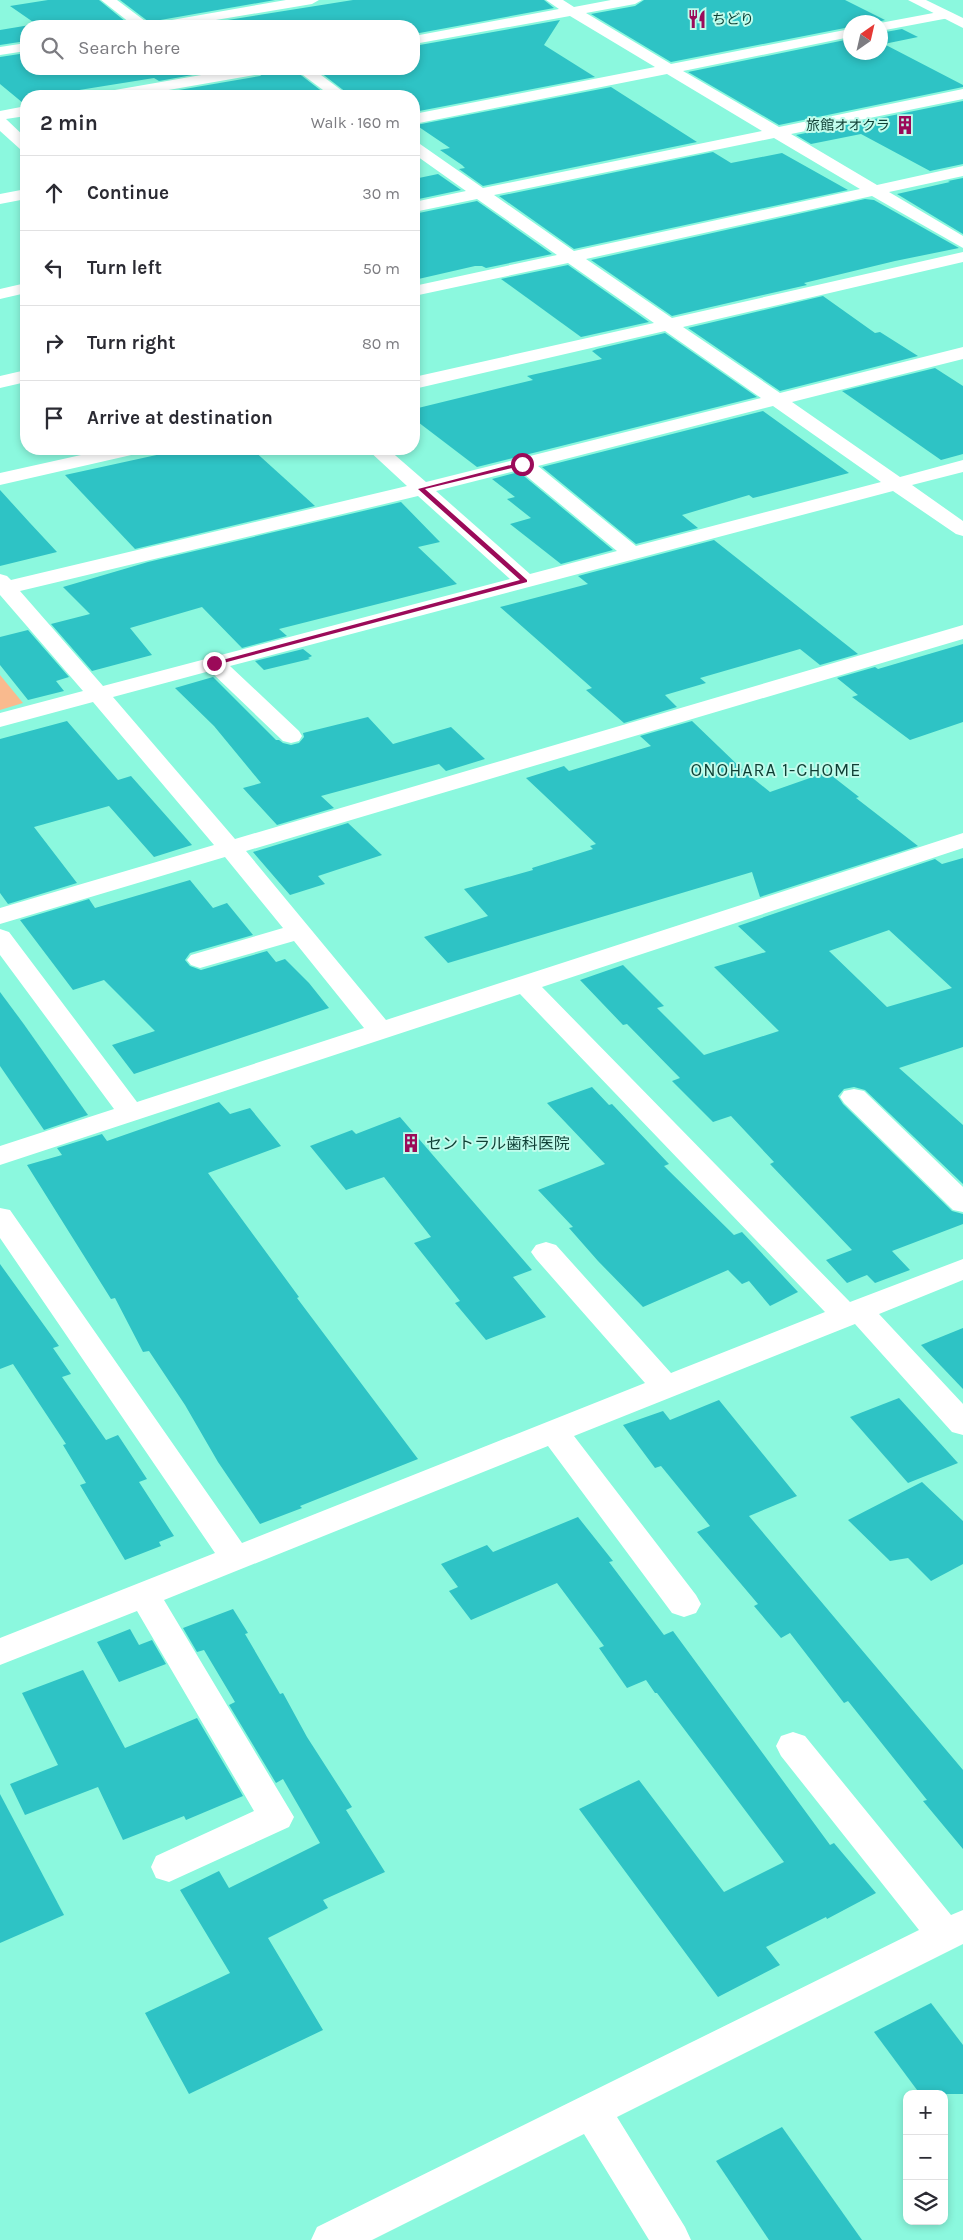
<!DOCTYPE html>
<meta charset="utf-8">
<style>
body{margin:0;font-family:Karla,"Noto Sans JP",sans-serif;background:#f7f7f7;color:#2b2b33}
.controls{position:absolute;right:15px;bottom:15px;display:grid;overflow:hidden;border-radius:10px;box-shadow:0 2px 8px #0003}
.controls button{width:45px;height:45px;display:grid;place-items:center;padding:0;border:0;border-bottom:1px solid #e1e1e2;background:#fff;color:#2b2b33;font:25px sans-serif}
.compass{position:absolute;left:843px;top:15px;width:45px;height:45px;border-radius:50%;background:#fff;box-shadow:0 2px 8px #0003;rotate:34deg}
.stop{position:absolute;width:15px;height:15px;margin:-11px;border:4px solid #9b0a59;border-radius:50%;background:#fff}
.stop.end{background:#9b0a59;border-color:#fff;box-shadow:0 1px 5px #0008}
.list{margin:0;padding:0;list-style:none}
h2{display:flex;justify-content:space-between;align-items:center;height:65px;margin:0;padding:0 20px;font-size:21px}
h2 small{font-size:16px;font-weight:400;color:#7c7c81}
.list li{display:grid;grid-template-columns:32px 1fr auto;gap:15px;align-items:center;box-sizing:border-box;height:75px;padding:0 20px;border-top:1px solid #e1e1e2}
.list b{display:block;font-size:19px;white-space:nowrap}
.list em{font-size:16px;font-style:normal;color:#7c7c81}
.icon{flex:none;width:28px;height:28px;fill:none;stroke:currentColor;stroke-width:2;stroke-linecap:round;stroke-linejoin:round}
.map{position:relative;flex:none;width:963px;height:2240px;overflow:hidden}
.search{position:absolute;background:#fff;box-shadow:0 2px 8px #0003;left:20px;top:20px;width:400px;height:55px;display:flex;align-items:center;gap:12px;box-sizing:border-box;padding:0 18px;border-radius:20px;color:#7c7c81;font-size:19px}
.panel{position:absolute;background:#fff;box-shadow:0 2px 8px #0003;left:20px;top:90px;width:400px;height:365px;border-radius:20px}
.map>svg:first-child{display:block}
.green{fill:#f9ba8e}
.building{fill:#2ec3c5;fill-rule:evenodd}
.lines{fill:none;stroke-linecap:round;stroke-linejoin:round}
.minor{fill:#fff;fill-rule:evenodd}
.highway{fill:#fff;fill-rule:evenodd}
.route{fill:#9b0a59}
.labels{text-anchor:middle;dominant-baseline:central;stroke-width:4;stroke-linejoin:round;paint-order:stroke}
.far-poi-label{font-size:14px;fill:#0f3f35;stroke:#c0fcec;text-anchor:start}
.poi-label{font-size:16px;fill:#0f3f35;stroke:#c0fcec;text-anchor:start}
.neighbourhood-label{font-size:18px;letter-spacing:1px;fill:#0f3f35;stroke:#c0fcec}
</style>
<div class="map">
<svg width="963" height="2240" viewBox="0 0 963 2240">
<rect width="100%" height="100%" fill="#8bf8de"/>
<polygon class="green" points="0,675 23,703 0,710"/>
<g class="building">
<polygon points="48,0 99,0 131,26 26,26 26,41 0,45 0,30 36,24 10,6"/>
<polygon points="120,0 275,0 149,22"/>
<polygon points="353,0 544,0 554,8 414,34 414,26 190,26"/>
<polygon points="644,0 845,0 885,20 878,22 850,22 850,27 671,62 591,14 635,6"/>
<polygon points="560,20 544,45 595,77 414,112 414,96 351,96 316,69 414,69 414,46"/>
<polygon points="902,29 918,37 884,44 963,85 963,87 779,125 688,72 850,39 850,52 880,52 880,33"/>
<polygon points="26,53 26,69 226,69 159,81 154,78 73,91 76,94 65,96 26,96 26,103 23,103 0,84 0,57"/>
<polygon points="270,69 293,69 328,96 180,96 173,91 260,76"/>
<polygon points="611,87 697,142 483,186 459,169 465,168 462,165 440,150 450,148 416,125"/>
<polygon points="963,101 963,164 930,171 861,134 811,144 796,135"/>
<polygon points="713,152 731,163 782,153 848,190 574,249 499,196"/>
<polygon points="438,174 461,190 414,200 414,179"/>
<polygon points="963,178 963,234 897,194 950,182 948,181"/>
<polygon points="865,199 874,200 959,248 895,261 804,283 807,285 672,316 591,260"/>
<polygon points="477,201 552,254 486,268 482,266 475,266 414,280 414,214"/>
<polygon points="568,265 649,322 581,337 501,279"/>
<polygon points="823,296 875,333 880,332 918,356 780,391 688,328"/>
<polygon points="665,333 757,397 477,467 414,419 414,409 533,380 527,376 602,359 592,351 597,349"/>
<polygon points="935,368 963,386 963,454 941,460 842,391"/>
<polygon points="763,411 849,473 753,498 749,495 682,515 698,528 636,544 542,467"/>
<polygon points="184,449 252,449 315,506 135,549 65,475"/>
<polygon points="519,472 613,550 561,564 510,524 531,518 507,499 515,497 492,479"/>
<polygon points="0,490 30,523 57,552 0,566"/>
<polygon points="401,502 440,542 418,547 457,584 279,629 287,636 242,648 202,607 130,628 152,655 92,671 51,624 90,614 63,587 148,562"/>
<polygon points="714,540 858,654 820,665 800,649 700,678 706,683 665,695 677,707 624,723 586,690 592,688 500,607 588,584 578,576"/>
<polygon points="28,630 69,677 56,681 64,691 28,700 0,665 0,637"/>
<polygon points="963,644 963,722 910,740 852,697 858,695 837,678 875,667 878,669"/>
<polygon points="303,649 312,656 308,658 310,659 264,670 255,661"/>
<polygon points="213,677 276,740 279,740 283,743 291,745 299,743 304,737 303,733 368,717 393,744 451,727 485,759 446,771 439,764 321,796 334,808 277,825 243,788 261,783 214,726 175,688"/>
<polygon points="67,721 118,780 131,776 192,845 154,857 109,806 34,827 77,883 8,904 0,893 0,739"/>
<polygon points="692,721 744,771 770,792 827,772 859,797 856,798 918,846 760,897 752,872 448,963 424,937 488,916 464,889 533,870 532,868 593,849 590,846 596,844 526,778 564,766 569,771 651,746 640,736"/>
<polygon points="348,823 382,855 318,876 325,884 290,895 253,852"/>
<path d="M963,858V1047L899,1068L963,1125V1184L865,1090L854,1087L844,1089L838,1096L843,1104L952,1211L963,1214V1224L892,1251L910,1270L875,1283L867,1275L847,1283L826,1260L852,1250L770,1164L774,1162L731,1116L713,1122L672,1081L680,1078L627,1024L623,1025L580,980L623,965L664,1006L657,1008L704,1055L779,1031L714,967L766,952L738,926L935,859L942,864ZM889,930L952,988L887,1007L829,951Z"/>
<polygon points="190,880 213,908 227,903 253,935 190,953 185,960 190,966 201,970 267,951 276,962 285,959 309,983 329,1008 134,1074 112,1045 155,1031 104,980 73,990 20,920 89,899 95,908"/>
<polygon points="0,992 23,1023 88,1115 44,1130 0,1066"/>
<polygon points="592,1087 609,1105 612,1104 669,1164 664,1166 734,1235 742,1232 798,1292 770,1306 749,1281 742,1284 728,1270 643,1307 598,1261 569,1228 573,1227 538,1190 605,1164 547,1103"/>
<polygon points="219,1102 230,1114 250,1108 281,1146 208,1173 299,1297 297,1298 418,1459 300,1506 302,1508 260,1524 218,1462 185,1405 149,1351 143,1352 115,1298 111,1299 27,1165 62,1155 57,1148 102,1134 107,1141"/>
<polygon points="400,1117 532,1270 513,1277 546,1317 486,1340 455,1303 460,1301 414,1243 431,1237 384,1177 346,1190 310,1146 352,1130 356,1134"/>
<polygon points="0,1264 59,1346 53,1348 71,1374 62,1377 106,1440 118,1435 147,1479 139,1482 174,1536 159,1542 161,1546 125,1560 80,1485 86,1483 63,1445 66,1444 13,1364 0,1369"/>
<polygon points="963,1328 963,1389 921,1345"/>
<polygon points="899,1398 958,1463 908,1483 850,1417"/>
<polygon points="719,1400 797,1496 749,1516 963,1770 963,1849 923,1801 927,1800 848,1701 844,1703 790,1633 781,1638 754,1606 758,1604 697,1532 710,1526 661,1466 655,1468 623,1425 663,1411 670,1420"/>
<polygon points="922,1482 963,1521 963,1564 931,1581 908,1558 890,1561 848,1520"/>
<polygon points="578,1517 613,1561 609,1562 664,1635 673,1631 830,1845 834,1843 876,1893 827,1919 826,1917 766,1947 780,1965 718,1997 579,1809 639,1780 724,1892 784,1862 657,1693 655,1693 646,1680 627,1688 599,1648 604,1646 557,1583 471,1620 449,1591 458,1587 441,1564 487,1545 493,1552"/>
<polygon points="233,1609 248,1633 245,1634 280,1694 283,1693 307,1737 352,1807 346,1810 385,1872 323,1900 328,1908 268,1938 323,2030 189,2094 145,2013 230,1973 180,1890 219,1871 229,1888 320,1843 283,1779 276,1783 229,1705 235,1702 204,1650 197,1652 183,1628"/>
<polygon points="130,1629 139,1645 152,1640 166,1664 119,1682 97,1642"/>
<polygon points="83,1670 125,1748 197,1718 243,1796 186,1820 184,1816 123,1840 98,1787 25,1815 10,1784 58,1765 22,1693"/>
<polygon points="0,1794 64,1915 0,1943"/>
<polygon points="931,2003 963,2045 963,2094 920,2094 874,2032"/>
<polygon points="782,2127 862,2240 769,2240 716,2161"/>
</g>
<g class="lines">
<g class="minor">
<polygon points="101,0 117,0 149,24 286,0 319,0 312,4 180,26 134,26"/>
<path d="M546,0H563L574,7L611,0H642L635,4L586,13L671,64L850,29V37L683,71L779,127L963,89V99L791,134L877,185L963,166V176L889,192L963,236V248L872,196L586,259L672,318L963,252V262L683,327L780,393L963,347V359L792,402L900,477L963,460V472L912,485L963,521V536L956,534L893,491L230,666L299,731L302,736L299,741L291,743L283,741L210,671L113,697L235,839L963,625V639L246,851L386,1020L963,833V848L542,987L850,1302L963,1259V1280L879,1314L963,1404V1435L952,1432L855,1324L574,1436L696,1595L701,1604L696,1613L684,1617L672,1613L548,1446L164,1600L294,1817L289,1827L169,1882L156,1878L151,1867L156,1856L254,1811L137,1611L0,1665V1638L215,1553L0,1238V1208L10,1210L242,1543L645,1383L536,1259L531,1252L536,1245L546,1242L556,1245L671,1373L825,1312L520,994L0,1165V1146L114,1109L0,955V929L9,932L137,1102L364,1028L294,941L200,968L191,965L187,960L191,955L283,928L225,857L0,924V908L214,845L93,702L0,727V713L83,691L0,595V574L7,576L11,580L407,486L367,449H388L426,482L761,398L665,331L414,389V377L654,323L568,263L414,296V286L557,255L477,199L414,212V202L466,191L414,154V142L420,144L483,188L762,131L667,74L414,124V114L655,67L570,16L414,44V36L559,9ZM774,138L860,189L574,251L494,195ZM773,406L881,482L636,546L538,466ZM519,470L617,551L530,574L436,491ZM418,496L510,579L103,686L20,591Z"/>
<polygon points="944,11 951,15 949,18 880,31 880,23"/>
<polygon points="26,43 26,51 0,55 0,47"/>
<polygon points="236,69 268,69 260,74 134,96 101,96 109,91"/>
<polygon points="295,69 313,69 349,96 331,96"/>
<polygon points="26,106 26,116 6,119 26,138 26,151 20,149 0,131 0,111"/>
<polygon points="26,189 26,199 0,204 0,194"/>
<polygon points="26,283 26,293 0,299 0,289"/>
<polygon points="26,370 26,382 0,388 0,376"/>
<polygon points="108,449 143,449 140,453 0,485 0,473"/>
<polygon points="854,1089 864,1091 963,1187 963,1212 953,1210 844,1103 840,1097 844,1091"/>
<polygon points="793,1732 805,1736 951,1915 963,1910 963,1944 617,2117 685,2227 691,2240 649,2240 584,2134 372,2240 311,2240 317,2227 919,1930 781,1756 776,1746 781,1736"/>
</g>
<polygon class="highway" points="908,0 926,0 963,18 963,28"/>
</g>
<polygon class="route" points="522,462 524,465 425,489 527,580 527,582 216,665 211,663 520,580 418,489"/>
<defs>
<g id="restaurant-bare" transform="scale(1.5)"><path d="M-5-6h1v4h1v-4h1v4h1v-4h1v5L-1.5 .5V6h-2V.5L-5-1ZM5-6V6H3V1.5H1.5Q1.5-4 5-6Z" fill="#9b0a59" stroke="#c0fcec" stroke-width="2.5" paint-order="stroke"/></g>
<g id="building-bare" transform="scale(1.5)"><path d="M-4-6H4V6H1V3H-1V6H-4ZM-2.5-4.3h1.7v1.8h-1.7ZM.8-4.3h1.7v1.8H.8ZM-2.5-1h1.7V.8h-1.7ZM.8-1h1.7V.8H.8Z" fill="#9b0a59" stroke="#c0fcec" stroke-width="2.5" paint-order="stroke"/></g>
</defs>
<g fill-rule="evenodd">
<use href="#restaurant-bare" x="697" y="19"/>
<use href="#building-bare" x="905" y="125"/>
<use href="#building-bare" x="411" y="1143"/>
</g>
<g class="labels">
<g class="far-poi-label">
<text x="712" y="19">ちどり</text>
<text x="890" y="125" text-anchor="end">旅館オオクラ</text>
</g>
<g class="poi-label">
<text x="426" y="1143">セントラル歯科医院</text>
</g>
<g class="neighbourhood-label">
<text x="776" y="770">ONOHARA 1-CHOME</text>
</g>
</g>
</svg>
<div class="controls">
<button>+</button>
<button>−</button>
<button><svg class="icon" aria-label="layers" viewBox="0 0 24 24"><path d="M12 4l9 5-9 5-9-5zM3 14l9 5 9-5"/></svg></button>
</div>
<svg class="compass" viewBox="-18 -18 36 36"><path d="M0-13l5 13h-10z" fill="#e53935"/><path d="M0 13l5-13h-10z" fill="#7c7c81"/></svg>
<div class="stop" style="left:522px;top:464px"></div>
<div class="stop end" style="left:214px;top:663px"></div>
<div class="search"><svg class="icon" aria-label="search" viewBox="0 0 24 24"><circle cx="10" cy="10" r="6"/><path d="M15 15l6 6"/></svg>Search here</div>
<section class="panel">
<h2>2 min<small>Walk · 160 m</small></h2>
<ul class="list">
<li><svg class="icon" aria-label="ahead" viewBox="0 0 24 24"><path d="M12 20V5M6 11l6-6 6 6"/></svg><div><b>Continue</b></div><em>30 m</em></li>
<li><svg class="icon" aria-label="left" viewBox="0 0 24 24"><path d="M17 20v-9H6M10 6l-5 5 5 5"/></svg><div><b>Turn left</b></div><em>50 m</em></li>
<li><svg class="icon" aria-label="right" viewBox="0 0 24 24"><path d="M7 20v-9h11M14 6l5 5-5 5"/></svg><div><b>Turn right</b></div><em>80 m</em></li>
<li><svg class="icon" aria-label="arrive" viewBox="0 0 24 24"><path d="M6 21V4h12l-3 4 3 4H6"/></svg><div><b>Arrive at destination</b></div></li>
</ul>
</section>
</div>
